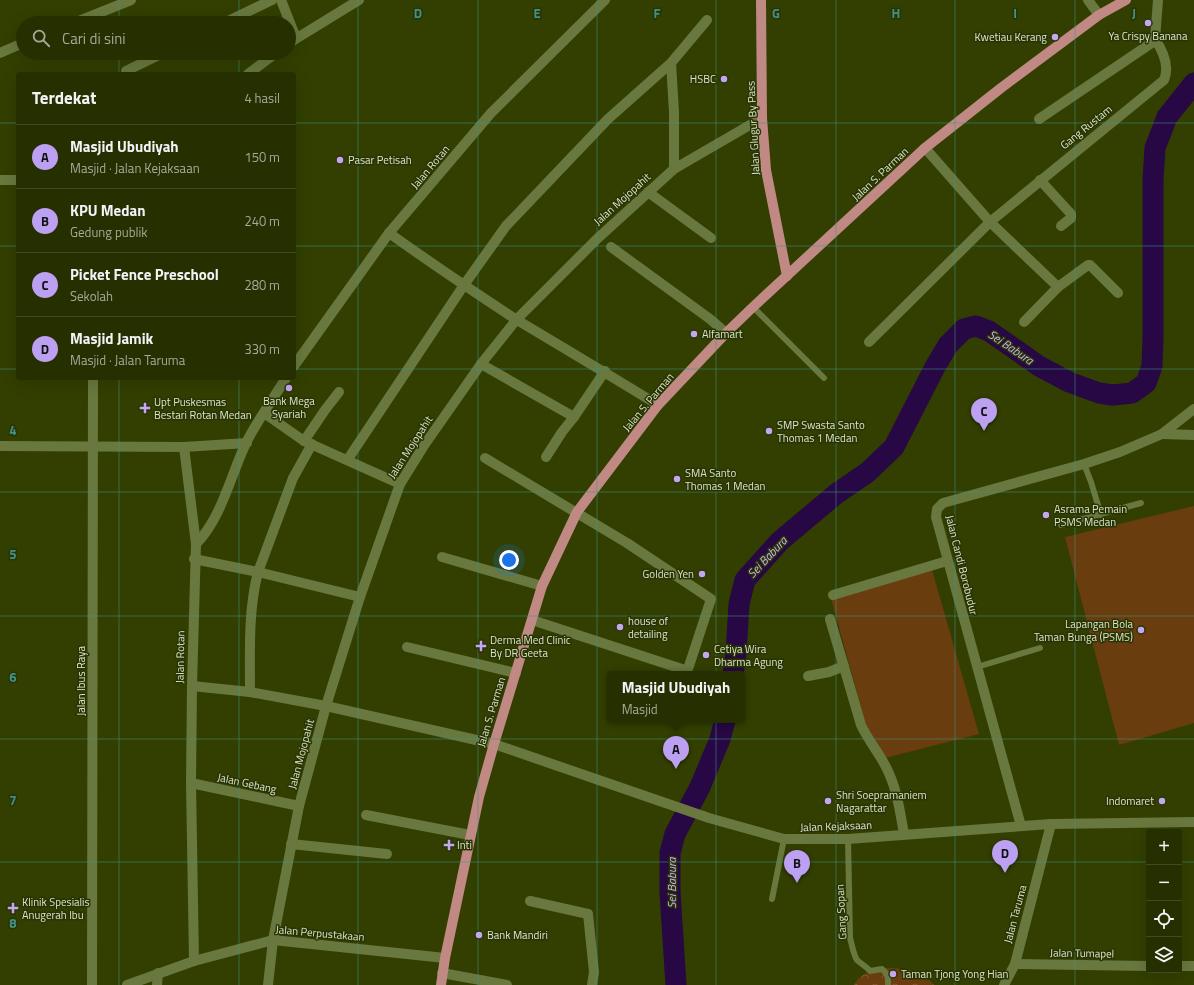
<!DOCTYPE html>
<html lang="id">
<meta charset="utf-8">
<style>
body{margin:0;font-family:"Titillium Web",sans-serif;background:#2e370a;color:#f1f3f6}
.controls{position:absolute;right:12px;bottom:12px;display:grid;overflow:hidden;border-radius:4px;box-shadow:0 4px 16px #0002}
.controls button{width:36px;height:36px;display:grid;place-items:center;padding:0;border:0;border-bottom:1px solid #424a22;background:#262f00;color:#f1f3f6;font:20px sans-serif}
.you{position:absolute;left:509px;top:560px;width:14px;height:14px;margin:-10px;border:3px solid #fff;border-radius:50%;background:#1a73e8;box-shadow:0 0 0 6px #1a73e833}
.badge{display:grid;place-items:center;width:26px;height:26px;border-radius:50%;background:#bca0f2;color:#111;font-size:13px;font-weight:700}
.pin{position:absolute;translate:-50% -33px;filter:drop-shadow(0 1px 2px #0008)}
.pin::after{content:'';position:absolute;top:21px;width:14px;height:12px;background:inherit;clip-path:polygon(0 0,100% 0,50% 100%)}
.popup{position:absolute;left:607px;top:671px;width:138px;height:52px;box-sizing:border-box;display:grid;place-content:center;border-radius:4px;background:#262f00;filter:drop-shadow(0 1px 3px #0005);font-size:13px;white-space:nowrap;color:#a4a999}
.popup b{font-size:15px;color:#f1f3f6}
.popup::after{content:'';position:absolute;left:50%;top:100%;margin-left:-8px;border:8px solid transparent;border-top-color:#262f00}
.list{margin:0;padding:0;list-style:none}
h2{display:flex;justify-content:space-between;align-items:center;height:52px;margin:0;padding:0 16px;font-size:17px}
h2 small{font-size:13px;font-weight:400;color:#a4a999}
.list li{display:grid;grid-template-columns:26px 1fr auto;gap:12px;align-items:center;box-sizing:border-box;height:64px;padding:0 16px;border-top:1px solid #424a22}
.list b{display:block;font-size:15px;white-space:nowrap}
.list p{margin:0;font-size:13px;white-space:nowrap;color:#a4a999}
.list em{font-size:13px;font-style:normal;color:#a4a999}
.icon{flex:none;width:22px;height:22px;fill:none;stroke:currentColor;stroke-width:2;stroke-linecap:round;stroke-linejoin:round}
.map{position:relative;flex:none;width:1194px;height:985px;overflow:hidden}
.search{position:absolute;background:#262f00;box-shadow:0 4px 16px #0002;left:16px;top:16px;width:280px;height:44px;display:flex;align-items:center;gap:10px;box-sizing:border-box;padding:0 14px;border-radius:22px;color:#a4a999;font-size:15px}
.panel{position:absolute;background:#262f00;box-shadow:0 4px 16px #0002;left:16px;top:72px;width:280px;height:308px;border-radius:4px}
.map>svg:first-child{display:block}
.forest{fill:url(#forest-crowns)}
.pitch{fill:#693d0e}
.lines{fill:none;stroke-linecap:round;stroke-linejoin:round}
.river{stroke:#270744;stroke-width:21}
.service{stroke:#68783e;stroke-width:6}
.minor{stroke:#68783e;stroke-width:10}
.secondary{stroke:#68783e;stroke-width:10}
.primary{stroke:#c18984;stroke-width:10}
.grid{fill:none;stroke:#429284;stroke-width:1;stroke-opacity:0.55}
.poi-dot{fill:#c4a7f1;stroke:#293405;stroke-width:1.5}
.labels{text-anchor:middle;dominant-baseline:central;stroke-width:3;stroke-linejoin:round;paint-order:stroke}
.poi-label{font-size:11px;fill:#dbe5c6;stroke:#293405;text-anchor:start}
.street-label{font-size:11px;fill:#dbe5c6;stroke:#293405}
.water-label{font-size:12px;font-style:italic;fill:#cbb1f4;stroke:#293405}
.grid-label{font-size:13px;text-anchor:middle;font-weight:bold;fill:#429284;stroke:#293405;stroke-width:3;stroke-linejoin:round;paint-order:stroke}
</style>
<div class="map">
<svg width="1194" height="985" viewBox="0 0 1194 985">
<defs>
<pattern id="forest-crowns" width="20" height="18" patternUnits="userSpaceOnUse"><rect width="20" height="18" fill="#693d0e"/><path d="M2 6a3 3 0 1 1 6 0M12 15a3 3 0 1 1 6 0" fill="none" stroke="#7e5930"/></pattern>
</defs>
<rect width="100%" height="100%" fill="#323f00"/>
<path class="forest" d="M885,968C905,969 920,968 934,985H854C862,972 871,971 885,968Z"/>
<g class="pitch">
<polygon points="1194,506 1194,723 1119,745 1065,537"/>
<polygon points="932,570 979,734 885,758 870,740 831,598"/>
</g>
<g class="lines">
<g class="river">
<polyline points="733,674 736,654 739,604 745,580 780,541 836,494 868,472 894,447 935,367 948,345 964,329 976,326 989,331 1039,366 1069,382 1099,393 1113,395 1132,393 1146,383 1152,366 1153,339 1153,180 1155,148 1167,117 1194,83"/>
<polyline points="676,985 670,892 670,853 675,834 700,787 720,739 725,720"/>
</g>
<g class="service">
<polyline points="753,307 824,378"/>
<polyline points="1084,464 1091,482 1101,515"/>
<polyline points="1061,525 1141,503"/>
<polyline points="977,667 1040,648"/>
<path d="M848,839L850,938C852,944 853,954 857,960C861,964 866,966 870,971L882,969C888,974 888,977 888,985"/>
<polyline points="772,899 784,839"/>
</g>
<g class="minor">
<polyline points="281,0 296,38"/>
<polyline points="1088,0 1099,15"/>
<polyline points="74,23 131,0"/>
<polyline points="224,23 272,0"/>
<polyline points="289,43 359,0"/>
<polyline points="0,53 23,43"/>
<polyline points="671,63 674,112 674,169"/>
<polyline points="126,71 163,53"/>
<polyline points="248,74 276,53"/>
<polyline points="1039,119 1153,42 1155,39 1158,0"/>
<polyline points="925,148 990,222 1058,287"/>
<polyline points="0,180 18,180"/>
<polyline points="1040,180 1071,214 1071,218 1061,226"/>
<polyline points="648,192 711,238"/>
<path d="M389,233C431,263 474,292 517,320C564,348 611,376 658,405"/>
<polyline points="611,247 710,319 726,333"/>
<polyline points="1024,322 1058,287 1088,265 1090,265 1118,293"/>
<path d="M869,342L990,222L1164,80C1170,66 1163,51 1155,39"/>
<polyline points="481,364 574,417 605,371"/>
<polyline points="294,366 389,233 491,113 605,0"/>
<polyline points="264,413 304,441 400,484"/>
<polyline points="1162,434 1194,435"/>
<polyline points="304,441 325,410 339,392"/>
<polyline points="0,446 184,447 247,443"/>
<polyline points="184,447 196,544"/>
<polyline points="546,457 562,432 574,417"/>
<polyline points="485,458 627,543 711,599 688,669 685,670 532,620"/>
<polyline points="348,459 464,285 506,226 608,119 671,63 707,20"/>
<polyline points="442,557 542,586"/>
<polyline points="194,559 258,572 360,597"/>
<polyline points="833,595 947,561"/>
<path d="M830,619L861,725C868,740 879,753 886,767C897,788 900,812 904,834"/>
<polyline points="407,647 516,673"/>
<polyline points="808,676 829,672 844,666"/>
<polyline points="192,686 250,692 326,706 494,744"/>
<path d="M250,692C250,652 248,611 258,572L293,478L312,444"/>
<polyline points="191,783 299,806"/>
<polyline points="366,815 470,835"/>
<polyline points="1021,826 936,517 937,509 943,503 1084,464 1120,452 1162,434 1194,409"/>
<polyline points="291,844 387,854"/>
<polyline points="530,901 588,914 594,972 592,985"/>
<path d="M194,961L191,783L192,686L196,544C222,517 230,477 246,443C257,421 273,399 286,378"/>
<polyline points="1015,964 1149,966"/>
<polyline points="1179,966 1194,966"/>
<polyline points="442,973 507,985"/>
<polyline points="92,985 93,378"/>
<polyline points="127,985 194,961 273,940 445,958"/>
<polyline points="157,985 158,973"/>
<polyline points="268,985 273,940 299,806 326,706 360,597 400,484 423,447 481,364 517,319 598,238 674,169 762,118"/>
<polyline points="1004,985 1015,964 1051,824"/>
</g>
<polyline class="secondary" points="494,744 709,818 784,839 848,839 1051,824 1194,822"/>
<g class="primary">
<polyline points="761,0 762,118 766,170 787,276"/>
<polyline points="441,985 445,958 479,797 494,744 542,586 577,512 658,405 726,333 753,307 925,148 1001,88 1099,15 1126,0"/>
</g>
</g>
<path class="grid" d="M119,0V23M239,0V23M358,0V985M478,0V985M597,0V985M716,0V985M836,0V985M955,0V985M1075,0V985M119,53V74M239,53V74M0,123H18M294,123H1194M0,246H18M294,246H1194M0,369H18M294,369H1194M119,378V985M239,378V985M0,492H1194M0,616H1194M0,739H1194M0,862H1149M1179,862H1194"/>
<g class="poi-dot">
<circle cx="1148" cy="23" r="4"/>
<circle cx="1055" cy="37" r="4"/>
<circle cx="724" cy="79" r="4"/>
<circle cx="340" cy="160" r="4"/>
<circle cx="694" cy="334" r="4"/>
<circle cx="289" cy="388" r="4"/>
<path d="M143 402h4v4h4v4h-4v4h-4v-4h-4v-4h4z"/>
<circle cx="769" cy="431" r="4"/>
<circle cx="677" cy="479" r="4"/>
<circle cx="1046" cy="515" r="4"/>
<circle cx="702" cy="574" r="4"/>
<circle cx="620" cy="627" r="4"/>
<circle cx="1141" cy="630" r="4"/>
<path d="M479 640h4v4h4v4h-4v4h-4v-4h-4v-4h4z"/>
<circle cx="706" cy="655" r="4"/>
<circle cx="828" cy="801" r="4"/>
<circle cx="1162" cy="801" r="4"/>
<path d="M447 839h4v4h4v4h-4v4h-4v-4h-4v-4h4z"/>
<path d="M11 902h4v4h4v4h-4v4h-4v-4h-4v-4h4z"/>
<circle cx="479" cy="935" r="4"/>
<circle cx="893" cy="974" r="4"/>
</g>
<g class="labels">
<g class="poi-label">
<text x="1148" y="36" text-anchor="middle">Ya Crispy Banana</text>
<text x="1047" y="37" text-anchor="end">Kwetiau Kerang</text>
<text x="716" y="79" text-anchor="end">HSBC</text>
<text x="348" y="160">Pasar Petisah</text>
<text x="702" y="334">Alfamart</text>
<text x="289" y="401" text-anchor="middle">Bank Mega<tspan x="289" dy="13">Syariah</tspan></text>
<text x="154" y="402">Upt Puskesmas<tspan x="154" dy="13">Bestari Rotan Medan</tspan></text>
<text x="777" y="425">SMP Swasta Santo<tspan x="777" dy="13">Thomas 1 Medan</tspan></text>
<text x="685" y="473">SMA Santo<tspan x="685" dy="13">Thomas 1 Medan</tspan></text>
<text x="1054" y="509">Asrama Pemain<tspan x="1054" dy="13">PSMS Medan</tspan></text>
<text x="694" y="574" text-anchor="end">Golden Yen</text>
<text x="628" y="621">house of<tspan x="628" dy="13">detailing</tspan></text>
<text x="1133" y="624" text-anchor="end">Lapangan Bola<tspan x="1133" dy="13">Taman Bunga (PSMS)</tspan></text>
<text x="490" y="640">Derma Med Clinic<tspan x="490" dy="13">By DR Geeta</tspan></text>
<text x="714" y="649">Cetiya Wira<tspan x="714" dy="13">Dharma Agung</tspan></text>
<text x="836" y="795">Shri Soepramaniem<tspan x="836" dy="13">Nagarattar</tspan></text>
<text x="1154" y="801" text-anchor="end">Indomaret</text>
<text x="457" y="845">Inti</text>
<text x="22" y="902">Klinik Spesialis<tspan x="22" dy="13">Anugerah Ibu</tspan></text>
<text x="487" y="935">Bank Mandiri</text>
<text x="901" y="974">Taman Tjong Yong Hian</text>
</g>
<g class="street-label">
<text transform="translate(1086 127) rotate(-39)">Gang Rustam</text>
<text transform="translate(753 128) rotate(-93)">Jalan Glugur By Pass</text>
<text transform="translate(430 167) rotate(-50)">Jalan Rotan</text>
<text transform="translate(880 174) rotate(-43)">Jalan S. Parman</text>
<text transform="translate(622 199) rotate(-42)">Jalan Mojopahit</text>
<text transform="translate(648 402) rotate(-50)">Jalan S. Parman</text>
<text transform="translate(410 447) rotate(-57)">Jalan Mojopahit</text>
<text transform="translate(962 565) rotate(76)">Jalan Candi Borobudur</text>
<text transform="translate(180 657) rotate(-89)">Jalan Rotan</text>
<text transform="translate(81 681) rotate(-90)">Jalan Ibus Raya</text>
<text transform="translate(491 712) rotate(-73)">Jalan S. Parman</text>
<text transform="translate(301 754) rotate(-75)">Jalan Mojopahit</text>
<text transform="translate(247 783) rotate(12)">Jalan Gebang</text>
<text transform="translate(836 826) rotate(-2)">Jalan Kejaksaan</text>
<text transform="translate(841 912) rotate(-93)">Gang Sopan</text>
<text transform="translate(1015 914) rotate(-75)">Jalan Taruma</text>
<text transform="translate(320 933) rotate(5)">Jalan Perpustakaan</text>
<text transform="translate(1082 953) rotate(1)">Jalan Tumapel</text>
</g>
<g class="water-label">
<text transform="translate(1011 347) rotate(34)">Sei Babura</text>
<text transform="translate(767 557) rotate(-47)">Sei Babura</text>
<text transform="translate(671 883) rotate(-90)">Sei Babura</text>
</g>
</g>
<g class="grid-label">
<text x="418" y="18">D</text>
<text x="537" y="18">E</text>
<text x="657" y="18">F</text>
<text x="776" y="18">G</text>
<text x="896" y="18">H</text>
<text x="1015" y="18">I</text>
<text x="1134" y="18">J</text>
<text x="13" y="435">4</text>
<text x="13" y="559">5</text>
<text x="13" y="682">6</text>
<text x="13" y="805">7</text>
<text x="13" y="928">8</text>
</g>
</svg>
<div class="controls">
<button>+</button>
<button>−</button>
<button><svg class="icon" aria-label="locate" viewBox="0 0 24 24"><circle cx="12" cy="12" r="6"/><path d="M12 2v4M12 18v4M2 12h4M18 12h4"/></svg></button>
<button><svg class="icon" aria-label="layers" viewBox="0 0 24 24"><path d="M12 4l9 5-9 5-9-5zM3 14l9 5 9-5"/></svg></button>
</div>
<div class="you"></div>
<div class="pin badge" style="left:676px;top:769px">A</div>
<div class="popup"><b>Masjid Ubudiyah</b>Masjid</div>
<div class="pin badge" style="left:797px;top:883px">B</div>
<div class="pin badge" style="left:984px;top:431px">C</div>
<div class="pin badge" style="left:1005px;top:873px">D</div>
<div class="search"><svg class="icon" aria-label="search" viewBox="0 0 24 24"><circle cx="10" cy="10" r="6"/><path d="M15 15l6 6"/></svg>Cari di sini</div>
<section class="panel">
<h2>Terdekat<small>4 hasil</small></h2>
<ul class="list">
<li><span class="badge">A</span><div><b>Masjid Ubudiyah</b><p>Masjid · Jalan Kejaksaan</p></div><em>150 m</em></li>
<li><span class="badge">B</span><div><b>KPU Medan</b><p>Gedung publik</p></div><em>240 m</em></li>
<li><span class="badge">C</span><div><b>Picket Fence Preschool</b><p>Sekolah</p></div><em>280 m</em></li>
<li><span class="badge">D</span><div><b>Masjid Jamik</b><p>Masjid · Jalan Taruma</p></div><em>330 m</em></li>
</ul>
</section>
</div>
